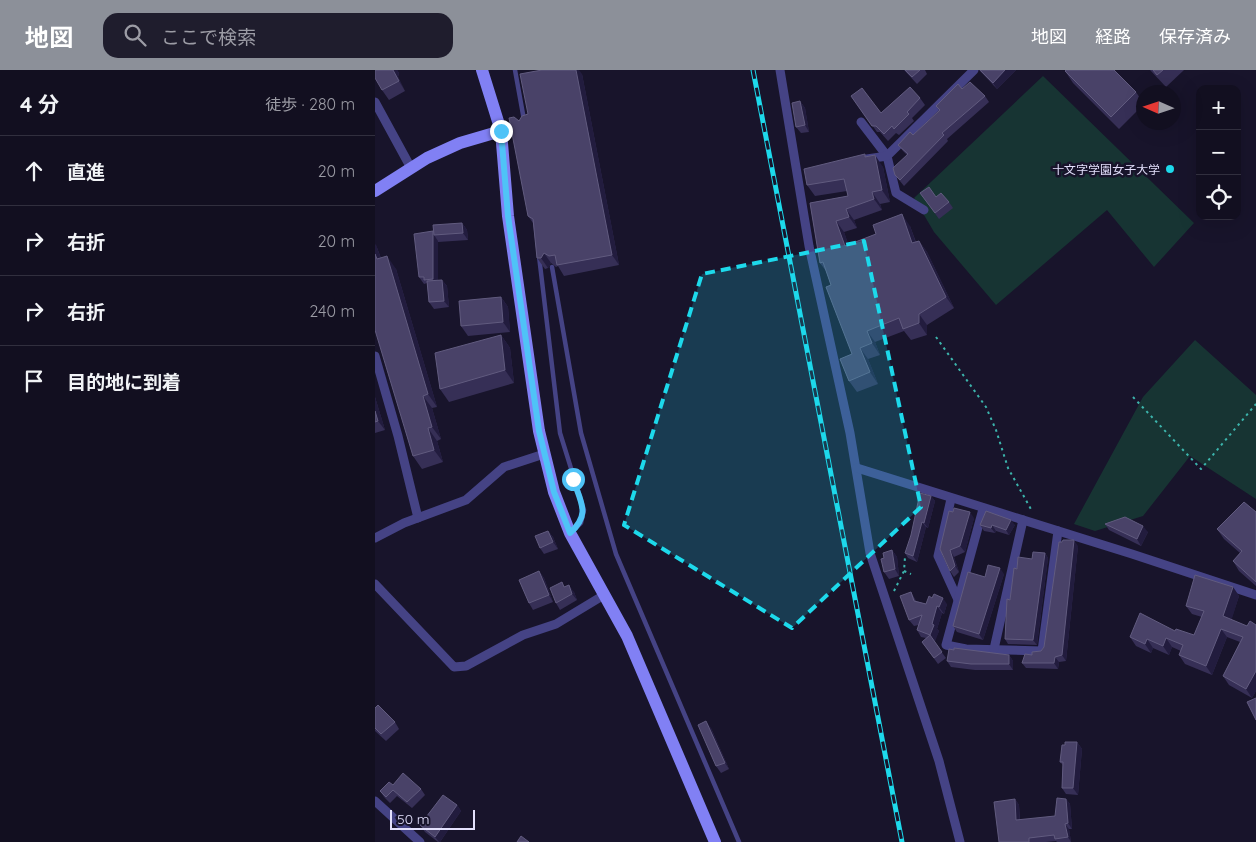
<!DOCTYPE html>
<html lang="ja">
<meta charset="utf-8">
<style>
body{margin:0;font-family:Quicksand,"Noto Sans JP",sans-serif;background:#1f1d2d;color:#f1f3f6}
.controls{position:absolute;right:15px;top:15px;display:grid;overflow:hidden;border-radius:10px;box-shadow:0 5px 20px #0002}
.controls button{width:45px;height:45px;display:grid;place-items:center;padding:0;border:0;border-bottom:1px solid #312f3e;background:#120f20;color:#f1f3f6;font:25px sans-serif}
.compass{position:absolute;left:761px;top:15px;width:45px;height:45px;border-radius:50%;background:#120f20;box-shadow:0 5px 20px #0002;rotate:273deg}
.scale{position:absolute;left:15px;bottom:12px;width:85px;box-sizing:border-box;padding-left:5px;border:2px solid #e3e0fc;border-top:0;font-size:14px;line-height:18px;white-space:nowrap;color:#e3e0fc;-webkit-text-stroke:4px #18142b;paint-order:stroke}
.stop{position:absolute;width:15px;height:15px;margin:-11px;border:4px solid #4fc3f7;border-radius:50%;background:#fff}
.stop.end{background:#4fc3f7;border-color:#fff;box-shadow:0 1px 5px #0008}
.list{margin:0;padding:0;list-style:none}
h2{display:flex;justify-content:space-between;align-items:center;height:65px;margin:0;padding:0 20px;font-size:21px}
h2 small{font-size:16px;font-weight:400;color:#9c9ca5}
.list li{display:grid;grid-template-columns:32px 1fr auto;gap:15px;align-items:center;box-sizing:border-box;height:70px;padding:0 20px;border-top:1px solid #312f3e}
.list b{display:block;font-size:19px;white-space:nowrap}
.list em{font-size:16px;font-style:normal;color:#9c9ca5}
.icon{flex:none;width:28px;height:28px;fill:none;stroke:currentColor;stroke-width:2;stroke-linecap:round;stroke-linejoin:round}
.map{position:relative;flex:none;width:881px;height:772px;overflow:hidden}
header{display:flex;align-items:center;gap:30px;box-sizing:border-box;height:70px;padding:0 25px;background:#8c9099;color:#fff}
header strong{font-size:24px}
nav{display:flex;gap:28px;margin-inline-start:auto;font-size:18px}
.search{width:350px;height:45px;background:#1f1d2d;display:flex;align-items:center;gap:12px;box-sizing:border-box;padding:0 18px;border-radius:15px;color:#9c9ca5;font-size:19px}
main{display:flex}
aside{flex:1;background:#120f20}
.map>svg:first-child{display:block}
.green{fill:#173433}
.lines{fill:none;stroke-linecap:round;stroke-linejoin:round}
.path{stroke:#3cb4ac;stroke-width:2;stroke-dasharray:2.5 4;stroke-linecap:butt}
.lane{stroke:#454385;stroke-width:4.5}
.street{stroke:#454385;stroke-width:9}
.secondary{stroke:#8180f4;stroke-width:12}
.rail-casing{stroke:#1dd9eb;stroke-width:5}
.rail{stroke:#18142b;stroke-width:3;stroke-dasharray:9;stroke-linecap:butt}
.wall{fill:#362f56}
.shaded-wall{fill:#221c3e}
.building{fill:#494268;stroke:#615b7f}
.route{stroke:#4fc3f7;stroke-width:6}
.marked{fill:#1dd9eb;fill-opacity:0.2;stroke:#1dd9eb;stroke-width:4;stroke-dasharray:10 6;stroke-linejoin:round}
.poi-dot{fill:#1dd9eb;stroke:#18142b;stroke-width:2}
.labels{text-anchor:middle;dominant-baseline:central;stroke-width:5;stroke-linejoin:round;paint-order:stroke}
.poi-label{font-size:12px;fill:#e3e0fc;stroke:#18142b;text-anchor:end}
</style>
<header>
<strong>地図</strong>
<div class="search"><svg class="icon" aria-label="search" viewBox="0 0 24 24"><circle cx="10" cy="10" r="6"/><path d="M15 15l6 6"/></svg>ここで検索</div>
<nav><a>地図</a><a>経路</a><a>保存済み</a></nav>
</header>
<main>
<aside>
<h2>4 分<small>徒歩 · 280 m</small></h2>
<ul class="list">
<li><svg class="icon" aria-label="ahead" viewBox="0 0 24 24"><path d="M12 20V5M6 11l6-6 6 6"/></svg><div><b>直進</b></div><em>20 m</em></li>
<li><svg class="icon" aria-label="right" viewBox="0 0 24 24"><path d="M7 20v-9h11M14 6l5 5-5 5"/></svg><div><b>右折</b></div><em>20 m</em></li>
<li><svg class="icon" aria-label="right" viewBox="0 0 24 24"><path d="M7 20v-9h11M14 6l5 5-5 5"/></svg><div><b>右折</b></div><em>240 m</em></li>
<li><svg class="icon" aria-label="arrive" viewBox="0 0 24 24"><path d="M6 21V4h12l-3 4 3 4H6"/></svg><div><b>目的地に到着</b></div></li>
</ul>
</aside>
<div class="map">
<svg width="881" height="772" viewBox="0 0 881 772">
<rect width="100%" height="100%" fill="#18142b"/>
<g class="green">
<polygon points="668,6 819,153 779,197 732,140 621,235 559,162 539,128"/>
<polygon points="820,270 881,325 881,429 815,386 768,446 720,461 699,454 768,327"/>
</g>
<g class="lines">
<g class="path">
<polyline points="561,267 611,337 621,360 633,398 657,441"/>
<polyline points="758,327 826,399 881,334"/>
<polyline points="529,501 536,504"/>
<polyline points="519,521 529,501 530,487"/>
</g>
<g class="lane">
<polyline points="140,0 149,50"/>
<polyline points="164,186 185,363 209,440 206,453 197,462"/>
<polyline points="177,197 206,363 241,484 364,772"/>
</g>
<g class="street">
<polyline points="405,0 434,176 475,363 495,483 564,691 585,772"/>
<polyline points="0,32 36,98"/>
<polyline points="486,52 512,86 521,123 549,140"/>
<polyline points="492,89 512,86 599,0"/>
<polyline points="0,286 23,366 43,448"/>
<polyline points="482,398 757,484 881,525"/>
<polyline points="576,429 563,486 584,532"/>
<polyline points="608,439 571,575 591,579 667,581 683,461"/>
<polyline points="0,468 29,453 91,430 129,397 169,384"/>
<polyline points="0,514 79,597 91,596 148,565 181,554 229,525"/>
<polyline points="619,579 648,450"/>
<polyline points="0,731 45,772"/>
</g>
<g class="secondary">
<polyline points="107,0 126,61 133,146 164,361 179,422 195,463 252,566 340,772"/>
<polyline points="0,121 52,88 85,73 126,61"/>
</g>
<g class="rail-casing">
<polyline id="rail" points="378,0 527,772"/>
</g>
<use href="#rail" class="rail"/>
</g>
<g class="wall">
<polygon points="0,0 22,0 24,3 23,7 30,21 14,30 7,20"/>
<polygon points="529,0 550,0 552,4 542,14"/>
<polygon points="604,0 641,0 622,19"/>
<polygon points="775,0 809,0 791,17"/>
<polygon points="690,1 761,22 768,33 768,35 744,59 698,13"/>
<polygon points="207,4 244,195 189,206 183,196 181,197 176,193 173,198 170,199 162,188 158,153 153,146 144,51"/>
<polygon points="587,19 610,26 614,32 572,69 573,71 529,116 520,105 532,85 528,81 523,75 538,65 564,40 561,36"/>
<polygon points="476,26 506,43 545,28 550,35 537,48 539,51 524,65 521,63 513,71 505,62 502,62"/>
<polygon points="425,31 430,38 434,62 426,63 421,57"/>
<polygon points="492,87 508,97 515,132 505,134 507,140 479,150 482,158 469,162 473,174 535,156 541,172 544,171 552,182 579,238 552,255 552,265 536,270 529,261 500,272 505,285 493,289 503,314 482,322 474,311 477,284 456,215 451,201 445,193 435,133 473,126 472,121 440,126 432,115"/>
<polygon points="545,123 561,127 574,132 578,138 564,149"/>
<polygon points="87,153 92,160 93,170 63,172 63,171 63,210 67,210 72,216 74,237 59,239 54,232 52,214 52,213 49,214 44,207 58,161"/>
<polygon points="1,175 6,188 21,199 62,337 57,338 66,369 62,371 68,392 47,399 38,386"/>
<polygon points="126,227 133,237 135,262 93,266 86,256"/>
<polygon points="126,265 135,278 139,313 74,332 65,319"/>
<polygon points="0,327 10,360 0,363"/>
<polygon points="556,426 560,431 553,458 551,457 542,492 533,488 530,483"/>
<polygon points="881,442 881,516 864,501 858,491 865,483 849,469 842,459"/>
<polygon points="599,448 590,482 579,487 584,502 579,507 575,501 565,479"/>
<polygon points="730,454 773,462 766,476 734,460"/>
<polygon points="605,455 640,455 634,465 621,461 620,463 609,461"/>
<polygon points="173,461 178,467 183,479 169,484 165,478"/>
<polygon points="703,476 691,591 684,592 683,599 651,598 647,593 657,585 666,581 669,577"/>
<polygon points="517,480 522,487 524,506 514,509 509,502"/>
<polygon points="670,483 673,488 662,575 633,574 630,569 635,530 642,499 657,489"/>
<polygon points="164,501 169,508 178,532 158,540 154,533"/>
<polygon points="629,504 608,570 582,562 578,556 610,507"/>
<polygon points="190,517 199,522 202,530 185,540 181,533"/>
<polygon points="858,517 864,526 856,550 872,556 881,555 881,621 877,628 854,615 848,606 865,572 852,567 837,605 810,594 804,585 806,581 797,577 794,585 778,578 776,583 761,576 755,567 800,561 819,565 827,547 817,544 811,536"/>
<polygon points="536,522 541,531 551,534 572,534 569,544 567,543 562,559 564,561 559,572 571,588 563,594 547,572 551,568 546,567 542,560 544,555 539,556 534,550"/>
<polygon points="634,585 638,591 638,600 600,600 576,597 572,591"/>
<polygon points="0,638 20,652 24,659 11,671 0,661"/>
<polygon points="336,658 354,699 346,703 341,696"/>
<polygon points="702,672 707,679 703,725 691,724 687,718 688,695 685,692 690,675"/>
<polygon points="18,715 46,719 50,725 37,738 22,726 15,733 9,727 5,721"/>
<polygon points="640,729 644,735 645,750 680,746 691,729 695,734 697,759 694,759 696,772 682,772 681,771 671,772 624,772"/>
<polygon points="82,735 86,741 65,772 63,772 50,762 45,755"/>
</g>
<g class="shaded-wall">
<polygon points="18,0 22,0 24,3 23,7 30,21 24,11"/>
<polygon points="201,0 204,0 207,4 244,195 237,185"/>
<polygon points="630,0 641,0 622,19 618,13"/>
<polygon points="425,31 430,38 434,62 430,55"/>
<polygon points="500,85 508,97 515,132 507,120"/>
<polygon points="497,122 505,134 507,140 499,129"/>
<polygon points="471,139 479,150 482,158 474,147"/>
<polygon points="527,144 535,156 545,185 537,173"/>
<polygon points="461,151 469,162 478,187 470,176"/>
<polygon points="87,153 92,160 93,170 88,163"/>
<polygon points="58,161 59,165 63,171 63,216 58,209"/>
<polygon points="544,171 552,182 579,238 571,227"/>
<polygon points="0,174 1,175 11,202 2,189 0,184"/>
<polygon points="169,183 176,193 173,198 166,188"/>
<polygon points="12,186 21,199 62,337 53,324"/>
<polygon points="67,210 72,216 74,237 69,231"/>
<polygon points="126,227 133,237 135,262 128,252"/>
<polygon points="544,244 552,255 552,265 544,253"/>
<polygon points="492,261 500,272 505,285 497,273"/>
<polygon points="126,265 135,278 139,313 130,300"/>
<polygon points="485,278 493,289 503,314 495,302"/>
<polygon points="48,326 57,338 66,369 57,357"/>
<polygon points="0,327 10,360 3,351 0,341"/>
<polygon points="53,358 62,371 68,392 59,380"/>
<polygon points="556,426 560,431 553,458 549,453"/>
<polygon points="595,442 599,448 590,482 585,476"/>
<polygon points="636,450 640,455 634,465 631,460"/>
<polygon points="547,452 551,457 542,492 538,486"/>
<polygon points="617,455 621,461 620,463 616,458"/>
<polygon points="768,456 773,462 766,476 762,469"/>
<polygon points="173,461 178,467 183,479 178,472"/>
<polygon points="699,470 703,476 691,591 687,585"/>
<polygon points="517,480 522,487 524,506 520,499"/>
<polygon points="575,480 579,487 584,502 580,496"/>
<polygon points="670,483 673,488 662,575 658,570"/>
<polygon points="625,498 629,504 608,570 604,564"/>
<polygon points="164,501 169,508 178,532 174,525"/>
<polygon points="194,515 199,522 202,530 197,524"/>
<polygon points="858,517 864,526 855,555 848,546"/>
<polygon points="568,528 572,534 569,544 564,537"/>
<polygon points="562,536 567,543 562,559 564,561 560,572 555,565 557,554"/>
<polygon points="846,559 852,567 837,605 831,596"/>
<polygon points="791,568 797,577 794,585 788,576"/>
<polygon points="772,569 778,578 776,583 770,574"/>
<polygon points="634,585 638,591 638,600 634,594"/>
<polygon points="680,587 684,592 683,599 679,593"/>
<polygon points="881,601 881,621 877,628 871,619"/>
<polygon points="331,651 336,658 354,699 350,693"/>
<polygon points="702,672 707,679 703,725 698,718"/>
<polygon points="640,729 644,735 645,756 641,750"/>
<polygon points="691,729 695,734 697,759 693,753"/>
<polygon points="82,735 86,741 65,772 64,772 60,767"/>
<polygon points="690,754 694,759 696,772 693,767"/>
</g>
<g class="building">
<polygon points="0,0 18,0 24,11 7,20 0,8"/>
<polygon points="167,0 201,0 237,185 182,195 180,185 174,186 169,183 166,188 162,188 158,149 153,146 134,48 139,47 144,51 147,46 153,44 145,4"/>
<polygon points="530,0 545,0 537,7"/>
<polygon points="605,0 630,0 618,13"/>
<polygon points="691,0 739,0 761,22 736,47 690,1"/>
<polygon points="778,0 788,0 782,5"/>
<polygon points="595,12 610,26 567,63 569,65 525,110 520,105 518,98 533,84 523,75 535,62 538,65 565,40 561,36 583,14 587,19"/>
<polygon points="535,17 545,28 532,42 534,44 519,59 517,56 509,64 501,56 497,56 476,26 487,18 506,43"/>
<polygon points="425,31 430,55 421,57 417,33"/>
<polygon points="490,84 490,87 500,85 507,120 497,122 499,129 471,139 474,147 461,151 470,176 501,164 498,155 527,144 537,173 544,171 571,227 544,244 544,253 528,259 524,248 492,261 497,273 485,278 495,302 474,311 465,289 477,284 451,217 456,215 448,192 445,193 435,133 473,126 469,109 432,115 429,99"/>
<polygon points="554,117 561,127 566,123 574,132 560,143 545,123"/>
<polygon points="87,153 88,163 59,165 58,155"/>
<polygon points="58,161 58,209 49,210 49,207 44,207 39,164"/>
<polygon points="0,184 2,189 12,186 53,324 48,326 57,357 53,358 59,380 38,386 0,260"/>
<polygon points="67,210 69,231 54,232 52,211"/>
<polygon points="126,227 128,252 86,256 84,231"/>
<polygon points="126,265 130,300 65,319 60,283"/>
<polygon points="0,341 3,351 0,352"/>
<polygon points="545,423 556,426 549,453 547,452 538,486 530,483 536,465"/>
<polygon points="869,432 881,442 881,512 858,491 867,481 842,459"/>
<polygon points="579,438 595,442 585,476 575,480 580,496 575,501 565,479 574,441 578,442"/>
<polygon points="611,441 636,450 631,460 617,455 616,458 605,455"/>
<polygon points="750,447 768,456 762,469 730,454"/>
<polygon points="173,461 178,472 165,478 160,466"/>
<polygon points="688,470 699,470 687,585 680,587 679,593 647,593 650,584 657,585 657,582 666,581 669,577 684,472 687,472"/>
<polygon points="517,480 520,499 509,502 506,489 509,488 508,483"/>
<polygon points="658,482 670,483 658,570 630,569 632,529 635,530 639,498 642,499 643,487 657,489"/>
<polygon points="613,495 625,498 604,564 578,556 593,502 610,507"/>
<polygon points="164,501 174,525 154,533 144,510"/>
<polygon points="820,505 858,517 848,546 872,556 875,551 881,555 881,601 871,619 848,606 868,567 846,559 831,596 804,585 808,575 791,568 788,576 772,569 770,574 755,567 765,543 800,561 801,559 819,565 829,541 811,536"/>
<polygon points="187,512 189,517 194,515 197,524 181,533 175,518"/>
<polygon points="536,522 539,531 551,534 554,526 557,528 559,524 568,528 564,537 562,536 557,554 559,555 555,565 542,560 547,545 534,550 525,526"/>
<polygon points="555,565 567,582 559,588 547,572"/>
<polygon points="579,578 634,585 634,594 596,594 572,591 574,579 579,580"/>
<polygon points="881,628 881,650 872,632"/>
<polygon points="3,635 20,652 6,664 0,658 0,638"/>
<polygon points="331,651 350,693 341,696 323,655"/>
<polygon points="690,672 702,672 698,718 687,718 688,692 685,692 687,675 690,675"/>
<polygon points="28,703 46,719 32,732 18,720 11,727 5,721 14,712 18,715"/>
<polygon points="68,725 82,735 60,767 45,755"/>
<polygon points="682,728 691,729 693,753 690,754 693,767 680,769 679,765 654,768 654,772 624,772 619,732 640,729 641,750 680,746"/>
<polygon points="146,766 154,772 142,772"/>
</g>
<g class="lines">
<path class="route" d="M126,61L133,146L164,361L179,422L195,463C216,444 206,433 198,409"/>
</g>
<path class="marked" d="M489,171L546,437L417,558L249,455L327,204Z"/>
<circle class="poi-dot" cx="795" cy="99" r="5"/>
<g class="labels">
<g class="poi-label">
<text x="785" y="99">十文字学園女子大学</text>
</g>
</g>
</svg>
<div class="controls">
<button>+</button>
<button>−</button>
<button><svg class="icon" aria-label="locate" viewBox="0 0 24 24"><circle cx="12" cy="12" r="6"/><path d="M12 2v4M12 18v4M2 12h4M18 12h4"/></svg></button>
</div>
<svg class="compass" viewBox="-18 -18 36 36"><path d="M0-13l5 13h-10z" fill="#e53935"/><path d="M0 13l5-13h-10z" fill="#9c9ca5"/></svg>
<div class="scale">50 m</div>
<div class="stop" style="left:198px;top:409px"></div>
<div class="stop end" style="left:126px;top:61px"></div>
</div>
</main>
